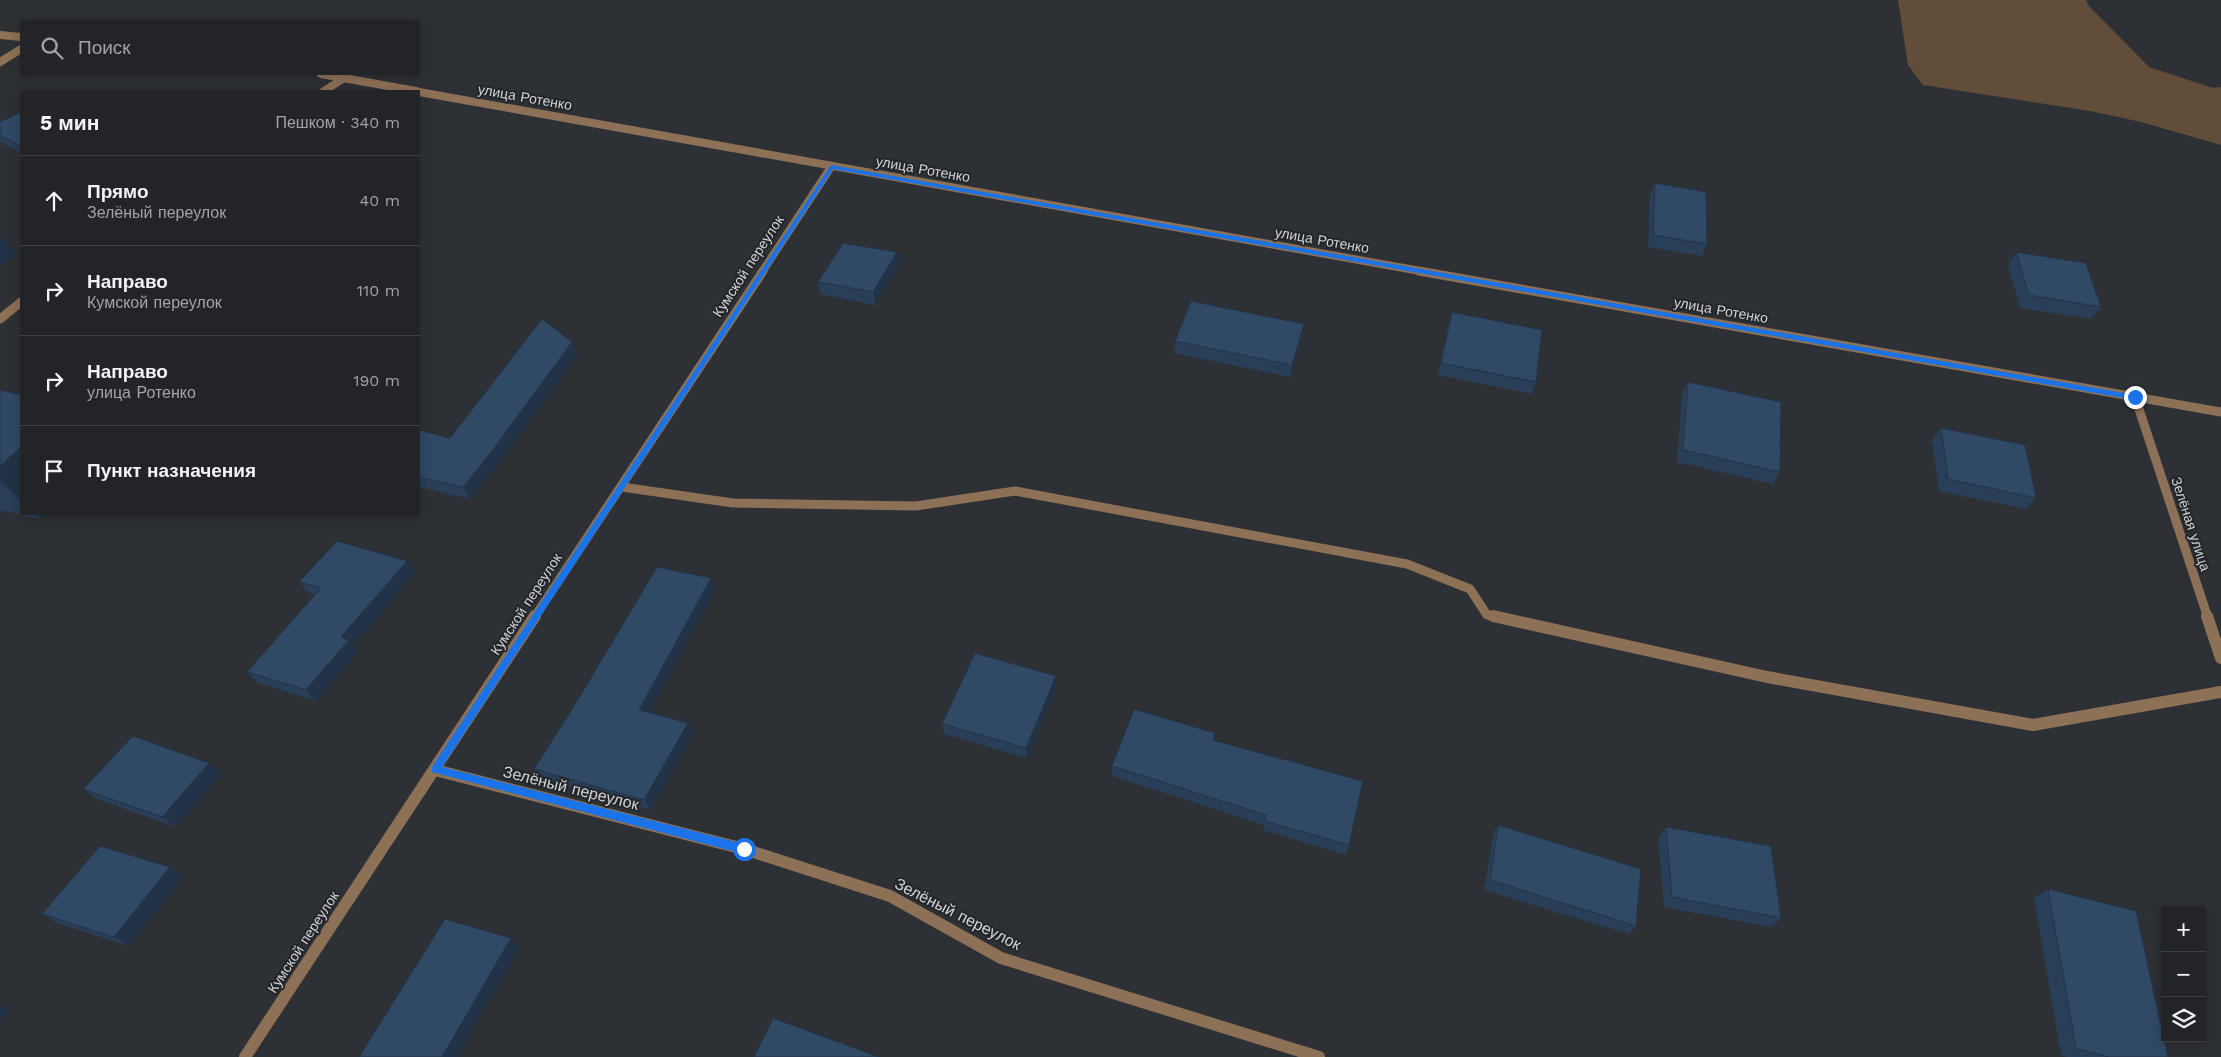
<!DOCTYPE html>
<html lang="ru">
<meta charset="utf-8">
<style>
body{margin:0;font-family:"Work Sans",sans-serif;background:#2a2c2f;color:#f1f3f6}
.controls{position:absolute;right:15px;bottom:15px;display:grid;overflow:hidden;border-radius:0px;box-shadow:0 2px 12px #0003}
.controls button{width:45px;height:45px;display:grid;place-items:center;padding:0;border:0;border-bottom:1px solid #3f4144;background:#222427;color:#f1f3f6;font:25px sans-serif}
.stop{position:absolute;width:15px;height:15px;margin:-11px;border:4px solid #1a73e8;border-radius:50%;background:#fff}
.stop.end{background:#1a73e8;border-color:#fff;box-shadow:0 1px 5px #0008}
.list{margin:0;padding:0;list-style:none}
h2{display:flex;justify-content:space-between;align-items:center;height:65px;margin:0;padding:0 20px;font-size:21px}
h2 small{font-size:16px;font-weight:400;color:#a2a4a7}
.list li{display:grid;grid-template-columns:32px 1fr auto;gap:15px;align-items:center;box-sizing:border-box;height:90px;padding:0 20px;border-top:1px solid #3f4144}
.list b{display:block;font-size:19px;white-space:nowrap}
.list p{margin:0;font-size:16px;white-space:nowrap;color:#a2a4a7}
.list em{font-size:16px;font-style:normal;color:#a2a4a7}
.icon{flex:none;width:28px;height:28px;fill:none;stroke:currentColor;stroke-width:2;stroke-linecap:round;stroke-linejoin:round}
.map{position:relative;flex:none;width:2221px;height:1057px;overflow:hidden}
.search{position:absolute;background:#222427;box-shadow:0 2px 12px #0003;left:20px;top:20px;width:400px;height:55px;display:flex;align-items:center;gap:12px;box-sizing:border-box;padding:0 18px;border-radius:0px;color:#a2a4a7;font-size:19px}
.panel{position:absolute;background:#222427;box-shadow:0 2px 12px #0003;left:20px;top:90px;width:400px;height:425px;border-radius:0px}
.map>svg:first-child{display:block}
.green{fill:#624d3a}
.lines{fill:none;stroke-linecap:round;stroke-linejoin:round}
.lane-far1{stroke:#8d7156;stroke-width:8}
.lane{stroke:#8d7156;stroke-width:9}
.street-far2{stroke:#8d7156;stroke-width:8}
.street-far1{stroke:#8d7156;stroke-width:9}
.street{stroke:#8d7156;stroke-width:12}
.wall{fill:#293f57}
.shaded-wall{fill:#223347}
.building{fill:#304965;stroke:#223347}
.route{fill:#1a73e8}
.labels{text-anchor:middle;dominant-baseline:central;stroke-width:4;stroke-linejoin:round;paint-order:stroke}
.street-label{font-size:14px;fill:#d1d3d6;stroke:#23262a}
.near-street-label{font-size:16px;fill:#d1d3d6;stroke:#23262a}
</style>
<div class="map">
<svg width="2221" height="1057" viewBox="0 0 2221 1057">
<rect width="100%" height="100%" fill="#2d3034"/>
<polygon class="green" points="1898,0 2086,0 2089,6 2149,67 2213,88 2221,87 2221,145 2141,122 2090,111 1923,85 1908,65"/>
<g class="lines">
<g class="lane-far1">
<polyline points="0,62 21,49"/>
<polyline points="324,91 344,78"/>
</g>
<polyline class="lane" points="0,319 21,302"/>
<g class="street-far2">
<polyline points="0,35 21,37"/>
<polyline points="321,74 416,91"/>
<polyline points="419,92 1426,272"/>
<polyline points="762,272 831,167"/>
</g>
<g class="street-far1">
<polyline points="1419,271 2221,412"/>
<polyline points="2135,397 2208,618"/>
<polyline points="622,487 733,503 916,506 1015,491 1407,564 1470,589 1487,615 1498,618"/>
<polyline points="534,618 763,271"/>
</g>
<g class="street">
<polyline points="1493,616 1767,677 2033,725 2221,692"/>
<polyline points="2207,616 2221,658"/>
<polyline points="435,770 744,849 890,896 1001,958 1319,1057"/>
<polyline points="245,1057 535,616"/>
</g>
</g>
<g class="wall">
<polygon points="21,112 21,153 0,141 0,122"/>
<polygon points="1655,183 1707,244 1702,256 1648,247 1650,196"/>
<polygon points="2016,252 2101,307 2091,319 2020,308 2008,265"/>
<polygon points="899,265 875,305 820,294 818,282"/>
<polygon points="1452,312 1536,382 1532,394 1438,375 1448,325"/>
<polygon points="1302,336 1290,377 1174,353 1175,341"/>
<polygon points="578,354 499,463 470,499 419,487 419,430 450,438"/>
<polygon points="1688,382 1780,472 1773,484 1677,462 1682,394"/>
<polygon points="0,390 21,395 21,514 46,514 40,519 0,510"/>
<polygon points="1941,428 2036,498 2026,509 1939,491 1932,440"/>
<polygon points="407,561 415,573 353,645 358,651 316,701 258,683 247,672 315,595 309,593 299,582"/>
<polygon points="716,589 649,712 688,723 694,733 651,810 541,779 534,769"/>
<polygon points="1056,687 1027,758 944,734 942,724"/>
<polygon points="1215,733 1214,740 1349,845 1346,855 1263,830 1264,825 1112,776 1112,766"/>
<polygon points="209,763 222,774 175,827 97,799 83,789"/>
<polygon points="1498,825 1636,926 1629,934 1484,890 1493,835"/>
<polygon points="1666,827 1781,918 1771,927 1664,907 1658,837"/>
<polygon points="170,867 184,876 129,946 57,923 42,914"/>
<polygon points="2048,889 2168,1057 2067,1057 2061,1055 2034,898"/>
</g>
<g class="shaded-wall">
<polygon points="0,235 16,254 0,267"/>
<polygon points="897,252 899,265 875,305 873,292"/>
<polygon points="1304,324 1302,336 1290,377 1292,365"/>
<polygon points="572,342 578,354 499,463 470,499 463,487"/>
<polygon points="21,447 21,501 0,481 0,466"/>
<polygon points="35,514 46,514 40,519"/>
<polygon points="407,561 415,573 353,645 358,651 316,701 306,690 341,637"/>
<polygon points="711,578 716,589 645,720 639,710"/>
<polygon points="1056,676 1056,687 1027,758 1026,748"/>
<polygon points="688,723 694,733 651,810 644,800"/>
<polygon points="209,763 222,774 175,827 162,817"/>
<polygon points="170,867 184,876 129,946 114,937"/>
<polygon points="511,938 520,947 457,1057 442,1057"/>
<polygon points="0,1005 10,1010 0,1022"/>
</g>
<g class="building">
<polygon points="21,112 21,146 0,135 0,122"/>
<polygon points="1655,183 1706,192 1707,244 1653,235"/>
<polygon points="843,243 897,252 873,292 818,282"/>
<polygon points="2016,252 2086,263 2101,307 2029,295"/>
<polygon points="1191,301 1304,324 1292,365 1175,341"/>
<polygon points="1452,312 1542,330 1536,382 1441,363"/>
<polygon points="542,319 572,342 492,451 463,487 419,477 419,430 450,438"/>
<polygon points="1688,382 1781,402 1780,472 1683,450"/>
<polygon points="0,390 21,395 21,420 20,426 21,426 21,447 0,466"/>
<polygon points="1941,428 2025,445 2036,498 1948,479"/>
<polygon points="337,541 407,561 341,637 349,640 306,690 247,672 321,588 299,582"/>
<polygon points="657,567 711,578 639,710 688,723 644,800 534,769 579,698"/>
<polygon points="975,653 1056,676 1026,748 942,724"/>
<polygon points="1134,709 1215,733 1213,740 1363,781 1349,845 1265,821 1266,815 1112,766"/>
<polygon points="133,736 209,763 162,817 83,789"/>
<polygon points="1498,825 1641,869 1636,926 1490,880"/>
<polygon points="1666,827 1771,846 1781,918 1672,897"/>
<polygon points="100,846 170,867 114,937 42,914"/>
<polygon points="2048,889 2136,911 2168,1057 2109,1057 2076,1048"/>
<polygon points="445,919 511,938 442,1057 359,1057"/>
<polygon points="773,1018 879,1057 754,1057"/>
</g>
<polygon class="route" points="831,165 2135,395 2138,397 2135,400 833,169 442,767 744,844 749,849 747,852 744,854 432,772 432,767"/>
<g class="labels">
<g class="street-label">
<text transform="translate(525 97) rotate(10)">улица Ротенко</text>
<text transform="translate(923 169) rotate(10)">улица Ротенко</text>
<text transform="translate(1322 240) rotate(10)">улица Ротенко</text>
<text transform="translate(748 266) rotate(-57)">Кумской переулок</text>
<text transform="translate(1721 310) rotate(10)">улица Ротенко</text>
<text transform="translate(2191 524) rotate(72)">Зелёная улица</text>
<text transform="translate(526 604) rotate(-57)">Кумской переулок</text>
<text transform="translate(303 942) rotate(-57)">Кумской переулок</text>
</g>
<g class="near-street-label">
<text transform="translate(571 788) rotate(14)">Зелёный переулок</text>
<text transform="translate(958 914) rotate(27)">Зелёный переулок</text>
</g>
</g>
</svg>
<div class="controls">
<button>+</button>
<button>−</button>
<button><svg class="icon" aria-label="layers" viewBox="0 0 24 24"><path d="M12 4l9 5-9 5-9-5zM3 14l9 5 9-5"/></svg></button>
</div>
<div class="stop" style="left:744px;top:849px"></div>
<div class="stop end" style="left:2135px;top:397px"></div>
<div class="search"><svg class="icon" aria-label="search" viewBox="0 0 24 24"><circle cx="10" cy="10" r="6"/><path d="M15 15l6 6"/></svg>Поиск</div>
<section class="panel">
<h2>5 мин<small>Пешком · 340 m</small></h2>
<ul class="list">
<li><svg class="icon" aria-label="ahead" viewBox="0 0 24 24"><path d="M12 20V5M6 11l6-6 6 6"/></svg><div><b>Прямо</b><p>Зелёный переулок</p></div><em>40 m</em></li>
<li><svg class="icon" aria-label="right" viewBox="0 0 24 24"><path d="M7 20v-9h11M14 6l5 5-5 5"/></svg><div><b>Направо</b><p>Кумской переулок</p></div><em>110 m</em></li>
<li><svg class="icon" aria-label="right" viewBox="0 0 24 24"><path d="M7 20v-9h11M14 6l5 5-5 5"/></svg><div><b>Направо</b><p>улица Ротенко</p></div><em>190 m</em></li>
<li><svg class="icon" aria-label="arrive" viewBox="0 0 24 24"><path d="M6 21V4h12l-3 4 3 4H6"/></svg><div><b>Пункт назначения</b></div></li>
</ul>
</section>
</div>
